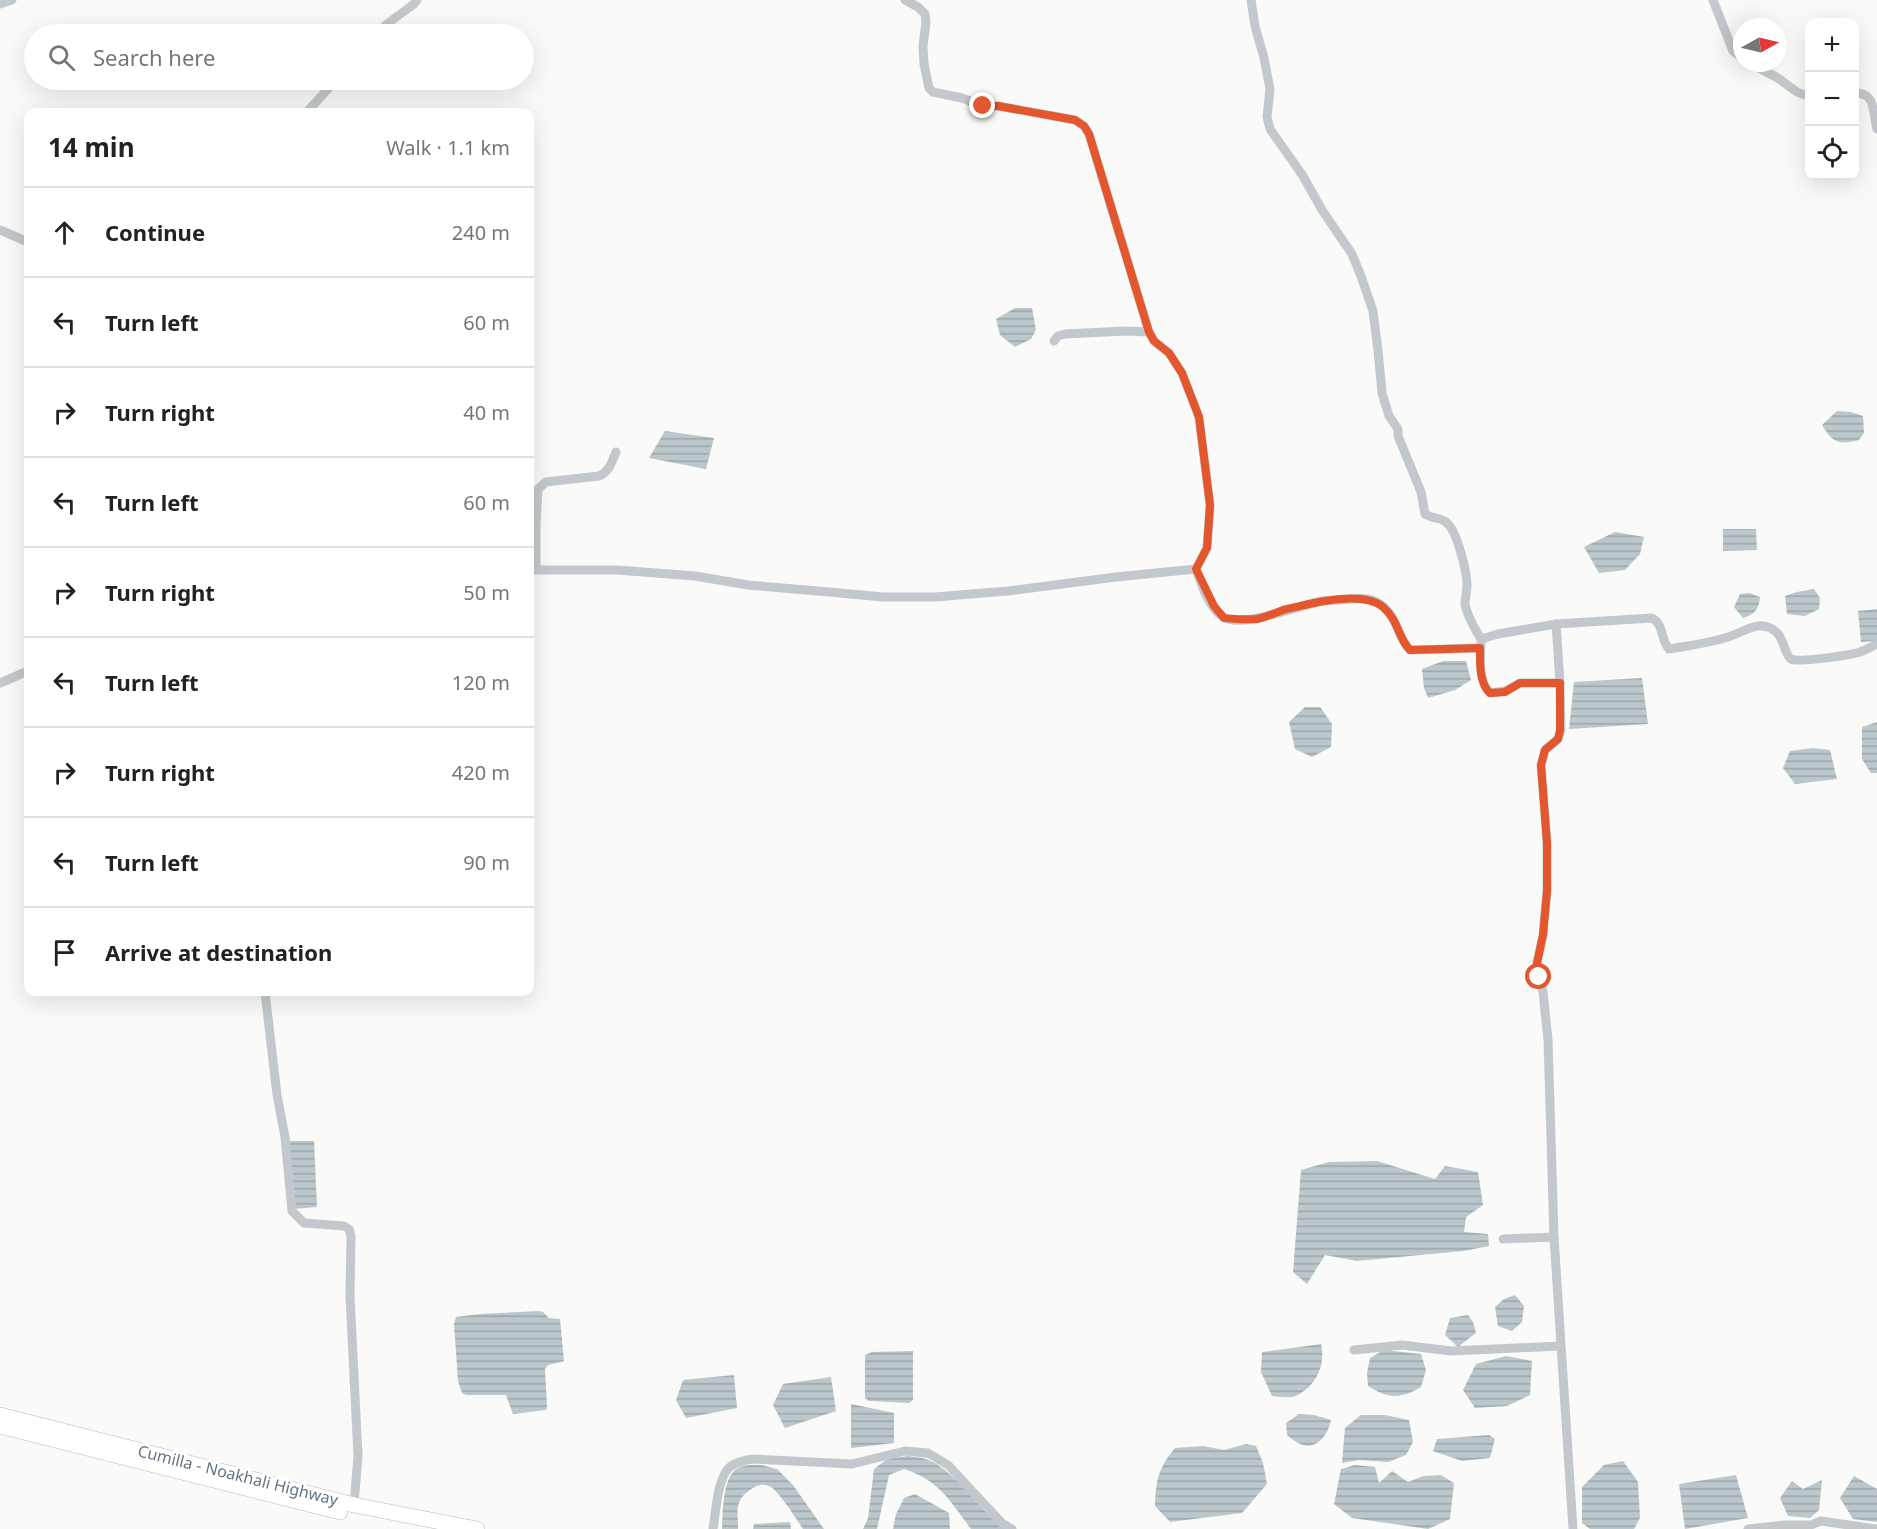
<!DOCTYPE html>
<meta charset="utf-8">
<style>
body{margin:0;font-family:"Noto Sans",sans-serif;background:#f6f6f6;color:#222}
.controls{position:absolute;right:18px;top:18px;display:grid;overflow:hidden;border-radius:12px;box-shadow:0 6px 24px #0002}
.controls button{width:54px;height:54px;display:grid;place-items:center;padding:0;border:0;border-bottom:2px solid #e0e0e0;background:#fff;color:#222;font:30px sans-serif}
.compass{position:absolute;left:1733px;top:18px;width:54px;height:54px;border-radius:50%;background:#fff;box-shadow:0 6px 24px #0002;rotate:82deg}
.stop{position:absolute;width:18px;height:18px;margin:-14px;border:4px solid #e4572e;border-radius:50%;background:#fff}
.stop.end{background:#e4572e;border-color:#fff;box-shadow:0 2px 6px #0008}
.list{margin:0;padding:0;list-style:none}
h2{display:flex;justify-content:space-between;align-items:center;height:78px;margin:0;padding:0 24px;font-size:26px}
h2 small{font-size:20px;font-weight:400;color:#767676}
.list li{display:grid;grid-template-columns:39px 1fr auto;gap:18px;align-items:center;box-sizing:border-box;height:90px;padding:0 24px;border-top:2px solid #e0e0e0}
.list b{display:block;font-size:22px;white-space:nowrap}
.list em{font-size:20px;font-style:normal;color:#767676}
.icon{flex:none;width:33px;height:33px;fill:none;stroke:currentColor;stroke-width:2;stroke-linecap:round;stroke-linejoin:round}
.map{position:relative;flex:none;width:1877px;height:1529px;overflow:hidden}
.search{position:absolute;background:#fff;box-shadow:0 6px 24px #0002;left:24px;top:24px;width:510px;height:66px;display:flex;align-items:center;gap:15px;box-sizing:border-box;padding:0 21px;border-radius:33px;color:#767676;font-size:22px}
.panel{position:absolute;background:#fff;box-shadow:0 6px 24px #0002;left:24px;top:108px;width:510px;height:888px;border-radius:12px}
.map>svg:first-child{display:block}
.water{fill:url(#water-rules)}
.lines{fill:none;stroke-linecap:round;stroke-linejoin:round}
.primary-casing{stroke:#b5babe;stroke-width:16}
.minor{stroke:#c3c8cc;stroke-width:9}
.primary{stroke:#fff;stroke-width:15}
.route{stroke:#e4572e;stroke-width:8}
.labels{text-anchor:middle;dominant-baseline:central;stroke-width:6;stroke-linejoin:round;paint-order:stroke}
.street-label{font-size:16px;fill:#657683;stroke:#fff}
</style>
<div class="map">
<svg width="1877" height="1529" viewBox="0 0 1877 1529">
<defs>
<pattern id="water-rules" width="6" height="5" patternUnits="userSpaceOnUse" patternTransform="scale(1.5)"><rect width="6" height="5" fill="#bbc7cb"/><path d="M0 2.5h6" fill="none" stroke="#9ca6aa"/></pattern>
</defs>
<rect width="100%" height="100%" fill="#fafaf8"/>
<g class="water">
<polygon points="1015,308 1032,308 1036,330 1031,339 1015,347 1000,335 996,319"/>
<path d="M1837,411L1851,412L1863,416L1864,433L1859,440C1840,445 1832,443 1822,425Z"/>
<polygon points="665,431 714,438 706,469 649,458"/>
<polygon points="1723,529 1756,529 1757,550 1723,551"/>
<polygon points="1615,532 1644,537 1640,554 1625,570 1599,573 1584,547"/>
<polygon points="1814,589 1820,598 1819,609 1805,616 1787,614 1785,596 1797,592"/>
<path d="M1749,593L1760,597C1759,609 1755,614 1743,618L1734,607L1740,594Z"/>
<polygon points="1877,609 1877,641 1861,642 1858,611"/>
<polygon points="1443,661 1466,661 1471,680 1455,690 1428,698 1424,688 1422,669"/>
<polygon points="1642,678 1648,724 1569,729 1574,682"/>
<polygon points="1305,707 1320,707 1332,724 1331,747 1312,757 1295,749 1289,722"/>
<polygon points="1877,722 1877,773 1871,773 1862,759 1862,727"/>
<polygon points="1813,748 1830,750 1837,779 1795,784 1783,768 1790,751"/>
<polygon points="288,1141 314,1141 317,1207 293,1209"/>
<polygon points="1377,1161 1435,1179 1445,1166 1478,1172 1483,1205 1466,1217 1464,1232 1488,1234 1489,1246 1463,1251 1357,1261 1325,1255 1307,1284 1293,1272 1301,1170 1329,1162"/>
<polygon points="1515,1295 1524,1306 1522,1322 1512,1331 1498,1326 1495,1307 1504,1299"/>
<polygon points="539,1311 543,1312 549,1318 560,1319 564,1361 548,1365 545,1369 547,1407 546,1410 513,1414 506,1395 466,1395 462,1393 458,1381 454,1324 456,1317 480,1314"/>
<polygon points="1468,1315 1473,1322 1476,1333 1458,1347 1445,1335 1450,1318"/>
<path d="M1321,1344C1326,1365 1316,1386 1296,1396C1290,1398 1279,1397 1272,1396L1261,1372L1262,1352Z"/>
<path d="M1384,1350L1421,1354L1426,1370L1421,1387C1401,1399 1388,1399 1368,1386L1367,1373L1370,1358Z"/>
<polygon points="913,1351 913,1400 909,1403 869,1401 865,1398 865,1355 872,1352"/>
<polygon points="1506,1356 1532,1361 1530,1395 1507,1406 1475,1408 1463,1390 1476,1364"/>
<polygon points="734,1375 737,1408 686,1418 676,1400 683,1380"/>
<polygon points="831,1377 836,1411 785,1428 773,1405 783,1384"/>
<polygon points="851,1404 894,1413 894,1443 851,1448"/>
<path d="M1299,1414L1314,1415L1331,1420C1328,1434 1318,1451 1300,1444C1296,1442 1291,1438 1287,1435L1286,1423Z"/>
<polygon points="1361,1415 1385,1415 1409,1420 1413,1442 1406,1455 1388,1462 1359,1460 1342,1463 1345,1428"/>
<polygon points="1489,1435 1495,1439 1490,1458 1462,1461 1433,1451 1437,1439"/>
<path d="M1246,1444L1256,1446L1263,1463L1267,1484L1242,1513L1170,1522L1155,1506C1156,1481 1158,1468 1175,1448L1203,1446L1224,1450Z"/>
<path d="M907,1456C913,1457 920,1457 926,1459C953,1468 980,1511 1004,1529H971C950,1501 939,1480 904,1469L889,1475L877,1529H863L868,1518L874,1469L887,1459Z"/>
<polygon points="1623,1461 1638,1482 1640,1518 1634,1529 1590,1529 1582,1523 1582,1487 1604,1465"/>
<path d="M762,1465L777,1469L793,1485L824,1529H803C797,1520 780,1493 771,1487C765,1484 759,1484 753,1488C734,1500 738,1508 738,1529H722C723,1513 722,1477 738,1468C745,1464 755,1465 762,1465Z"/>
<polygon points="1355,1465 1375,1467 1379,1483 1392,1471 1408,1482 1423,1476 1441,1475 1454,1483 1450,1519 1428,1529 1352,1518 1334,1504 1341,1469"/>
<polygon points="1736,1475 1748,1518 1685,1529 1679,1484"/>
<polygon points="1854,1476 1877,1489 1877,1522 1853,1519 1840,1498"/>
<polygon points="1822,1480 1819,1510 1810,1518 1788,1516 1780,1498 1792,1481 1803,1489"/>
<polygon points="915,1494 949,1513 950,1529 893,1529 896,1514 904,1498"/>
<polygon points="790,1522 791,1529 753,1529 754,1524"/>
</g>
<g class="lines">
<g class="primary-casing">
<g id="primary">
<polyline points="0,1415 354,1505 477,1529"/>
<polyline points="0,1426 340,1512"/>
</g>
</g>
<g class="minor">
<polyline points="905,0 918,7 925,14 926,22 923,46 924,64 929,88 933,92 962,98 983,106 998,106 1075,120 1084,126 1089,134 1149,332 1154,341 1169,353 1182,373 1199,417 1210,505 1207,548 1196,569"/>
<path d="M1251,0L1255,26L1264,58L1270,89L1267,117L1270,129L1303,176L1322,210L1352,254L1361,276L1373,311L1378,350L1382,393L1389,416L1398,429V436L1421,492L1425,514C1432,519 1441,517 1447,523C1457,531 1467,572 1467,585C1467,592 1465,598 1465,604C1467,616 1475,629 1481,639L1498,634L1556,624L1560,683L1561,730L1558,739L1545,750L1541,765L1547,843V891L1543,935L1537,963L1543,992L1548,1040L1554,1237L1573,1529"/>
<polyline points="1713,0 1733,51 1742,58"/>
<polyline points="0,4 12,0"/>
<polyline points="377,34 387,24 414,4 417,0"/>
<path d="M1750,63C1758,68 1767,72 1776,77C1787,83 1796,96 1810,95"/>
<path d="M1854,93C1877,92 1872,113 1877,129"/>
<polyline points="307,112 336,80"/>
<polyline points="0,230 28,242"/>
<polyline points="1054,341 1058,336 1065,334 1126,331 1149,332"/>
<path d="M530,570H617L695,576L748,585L829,592L883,597H935L1008,591L1116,577L1196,569C1201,584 1209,608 1223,617C1241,629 1300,605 1322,601C1328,600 1334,600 1340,600C1350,599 1363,597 1372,600C1398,610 1395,635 1410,650L1480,648"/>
<path d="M536,570V524L538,489L546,482L599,476C609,472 612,462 616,452"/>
<path d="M1556,624L1652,618C1664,624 1660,639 1669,649C1689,646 1709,643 1728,637C1739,634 1753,624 1763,626C1786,629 1782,653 1791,659C1798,663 1851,655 1860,652C1866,650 1871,647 1877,644"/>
<path d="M1481,642C1480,657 1478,682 1490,693L1505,691L1520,683H1560"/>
<polyline points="0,683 28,671"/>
<polyline points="265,992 277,1095 285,1137 292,1211 304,1223 344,1226 349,1229 351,1236 350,1296 358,1456 354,1505"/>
<polyline points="1503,1239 1554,1237"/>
<polyline points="1354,1350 1402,1345 1451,1351 1560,1346"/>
<path d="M713,1529C716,1512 717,1477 731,1466C737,1462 746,1460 753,1459L852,1464L905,1451L928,1453L948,1465L1002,1523L1012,1529"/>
<polyline points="1748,1529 1784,1525 1811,1525 1821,1521 1876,1529"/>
</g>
<use href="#primary" class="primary"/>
</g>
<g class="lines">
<path class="route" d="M983,106H998L1075,120L1084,126L1089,134L1149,332L1154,341L1169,353L1182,373L1199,417L1210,505L1207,548L1196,569L1214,606L1224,618C1235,619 1245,620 1257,619C1266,617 1275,613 1283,610C1309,604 1362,589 1383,607C1400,622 1397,637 1410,650L1480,648C1480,662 1479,683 1490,693L1505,692L1520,683H1560V730L1558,739L1545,750L1541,765L1547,843V891L1543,935L1537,963L1539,977"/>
</g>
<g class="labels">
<g class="street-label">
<text transform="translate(238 1475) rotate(14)">Cumilla - Noakhali Highway</text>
</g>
</g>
</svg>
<div class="controls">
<button>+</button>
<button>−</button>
<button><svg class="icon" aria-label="locate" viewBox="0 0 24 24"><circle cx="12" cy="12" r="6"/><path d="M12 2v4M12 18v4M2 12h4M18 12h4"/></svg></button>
</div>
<svg class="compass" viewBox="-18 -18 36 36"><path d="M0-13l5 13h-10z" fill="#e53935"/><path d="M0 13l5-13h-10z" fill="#767676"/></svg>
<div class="stop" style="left:1539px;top:977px"></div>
<div class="stop end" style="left:983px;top:106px"></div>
<div class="search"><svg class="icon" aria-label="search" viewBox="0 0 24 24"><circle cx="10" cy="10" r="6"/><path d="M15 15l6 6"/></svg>Search here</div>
<section class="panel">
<h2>14 min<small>Walk · 1.1 km</small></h2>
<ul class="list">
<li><svg class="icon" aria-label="ahead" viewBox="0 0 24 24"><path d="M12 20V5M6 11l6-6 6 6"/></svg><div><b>Continue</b></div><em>240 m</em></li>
<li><svg class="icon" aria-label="left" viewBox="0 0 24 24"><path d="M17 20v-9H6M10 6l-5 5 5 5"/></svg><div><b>Turn left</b></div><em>60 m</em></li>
<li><svg class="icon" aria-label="right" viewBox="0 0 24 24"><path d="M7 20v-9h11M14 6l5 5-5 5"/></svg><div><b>Turn right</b></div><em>40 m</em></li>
<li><svg class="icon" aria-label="left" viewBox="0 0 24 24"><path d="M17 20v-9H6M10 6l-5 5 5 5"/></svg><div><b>Turn left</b></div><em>60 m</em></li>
<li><svg class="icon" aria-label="right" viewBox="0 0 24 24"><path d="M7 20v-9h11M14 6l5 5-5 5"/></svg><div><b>Turn right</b></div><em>50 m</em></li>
<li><svg class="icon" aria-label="left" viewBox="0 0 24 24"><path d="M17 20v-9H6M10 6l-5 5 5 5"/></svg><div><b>Turn left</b></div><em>120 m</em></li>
<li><svg class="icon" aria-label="right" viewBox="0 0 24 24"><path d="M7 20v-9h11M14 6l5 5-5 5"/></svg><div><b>Turn right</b></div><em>420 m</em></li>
<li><svg class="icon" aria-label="left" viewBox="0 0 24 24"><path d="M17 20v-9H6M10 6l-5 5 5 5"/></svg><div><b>Turn left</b></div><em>90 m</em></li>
<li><svg class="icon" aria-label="arrive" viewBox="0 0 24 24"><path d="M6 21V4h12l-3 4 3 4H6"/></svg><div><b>Arrive at destination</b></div></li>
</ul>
</section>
</div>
